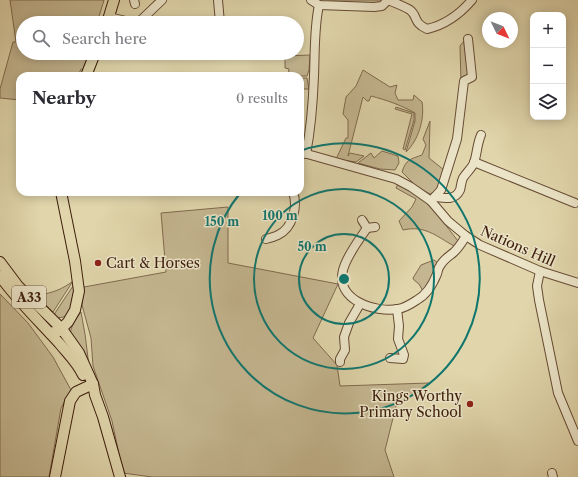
<!DOCTYPE html>
<meta charset="utf-8">
<style>
body{margin:0;font-family:"Libre Caslon Text",serif;background:#f7f7f7;color:#2b2b33}
.controls{position:absolute;right:12px;top:12px;display:grid;overflow:hidden;border-radius:8px;box-shadow:0 2px 10px #0003}
.controls button{width:36px;height:36px;display:grid;place-items:center;padding:0;border:0;border-bottom:1px solid #e1e1e2;background:#fff;color:#2b2b33;font:20px sans-serif}
.compass{position:absolute;left:482px;top:12px;width:36px;height:36px;border-radius:50%;background:#fff;box-shadow:0 2px 10px #0003;rotate:133deg}
.list{margin:0;padding:0;list-style:none}
h2{display:flex;justify-content:space-between;align-items:center;height:52px;margin:0;padding:0 16px;font-size:17px}
h2 small{font-size:13px;font-weight:400;color:#7c7c81}
.icon{flex:none;width:22px;height:22px;fill:none;stroke:currentColor;stroke-width:2;stroke-linecap:round;stroke-linejoin:round}
.map{position:relative;flex:none;width:578px;height:477px;overflow:hidden}
.search{position:absolute;background:#fff;box-shadow:0 2px 10px #0003;left:16px;top:16px;width:288px;height:44px;display:flex;align-items:center;gap:10px;box-sizing:border-box;padding:0 14px;border-radius:22px;color:#7c7c81;font-size:15px}
.panel{position:absolute;background:#fff;box-shadow:0 2px 10px #0003;left:16px;top:72px;width:288px;height:124px;border-radius:12px}
.map>svg:first-child{display:block}
.green{fill:#c4b690;stroke:#806a4e}
.lines{fill:none;stroke-linecap:round;stroke-linejoin:round}
.minor-casing{stroke:#664b33;stroke-width:10}
.major-casing{stroke:#3d1d0b;stroke-width:12}
.minor{stroke:#ebe4c8;stroke-width:8}
.major{stroke:#e0d5ab;stroke-width:10}
.ring{fill:none;stroke:#0f766e;stroke-width:2}
.poi-dot{fill:#8f2418;stroke:#ebe4c8;stroke-width:1.5}
.labels{text-anchor:middle;dominant-baseline:central;stroke-width:3;stroke-linejoin:round;paint-order:stroke}
.shield{fill:#ebe4c8;stroke:#715944;stroke-width:1}
.shield-label{font-size:13px;font-weight:bold;fill:#3d1d0b}
.street-label{font-size:14px;fill:#3d1d0b;stroke:#ebe4c8}
.poi-label{font-size:14px;fill:#3d1d0b;stroke:#ebe4c8;text-anchor:start}
.centre{fill:#0f766e;stroke:#ebe4c8;stroke-width:2}
.ring-label{font-size:12px;text-anchor:middle;font-weight:bold;fill:#0f766e;stroke:#ebe4c8;stroke-width:3;stroke-linejoin:round;paint-order:stroke}
</style>
<div class="map">
<svg width="578" height="477" viewBox="0 0 578 477">
<rect width="100%" height="100%" fill="#e0d5ab"/>
<filter id="stains"><feTurbulence type="fractalNoise" baseFrequency=".005" numOctaves="4"/><feColorMatrix values="0 0 0 0 .2 0 0 0 0 .09 0 0 0 0 .02 0 0 0 .5 -.17"/></filter>
<radialGradient id="worn" r=".72"><stop offset=".6" stop-color="#630" stop-opacity="0"/><stop offset="1" stop-color="#630" stop-opacity=".3"/></radialGradient>
<g class="green">
<polygon points="10,0 104,0 97,23 23,23 23,53 90,53 84,70 81,69 78,76 20,76 20,100 0,98 0,89 13,42 16,42"/>
<polygon points="315,0 384,0 377,4 320,2"/>
<polygon points="464,41 470,77 461,82 460,46"/>
<polygon points="310,55 309,70 307,76 288,76 289,69 285,68 285,56"/>
<path d="M363,70L390,87L397,85L395,93L398,100H413L414,95L422,102C425,119 418,141 406,152L415,121V113C401,105 386,100 371,96L369,101H367L363,97L348,156L350,153L364,156L356,162L336,159L346,138H348V120L343,114L346,97L356,86Z"/>
<polygon points="300,78 307,78 309,89 300,89"/>
<polygon points="396,107 414,113 414,120 405,150 403,149 412,114 395,109"/>
<path d="M430,121L429,158L444,170L439,189L430,194L416,186L402,172C406,159 411,159 422,155L426,145L423,139Z"/>
<polygon points="382,151 398,156 399,163 395,170 380,169 358,163 371,153 374,158"/>
<path d="M399,182L430,205L458,241L454,246C436,236 425,225 403,230L399,221L412,207L416,199L396,188Z"/>
<polygon points="228,207 228,263 338,284 313,338 337,365 340,386 429,383 396,406 385,450 394,477 152,477 123,473 112,421 93,366 91,338 82,305 84,287 166,272 161,213"/>
<polygon points="434,260 438,263 432,277 423,291 419,284 414,280 413,278 421,265"/>
<path d="M73,281L53,312L31,290L33,289L39,295C52,293 63,289 73,281Z"/>
<path d="M75,283C74,294 72,325 54,316L55,313Z"/>
<polygon points="0,294 28,323 53,357 71,390 61,408 49,477 0,477"/>
<path d="M81,312L85,334L89,366L70,336C70,327 76,319 81,312Z"/>
</g>
<g class="lines">
<g class="minor-casing">
<g id="minor">
<polyline points="134,0 135,4"/>
<polyline points="218,0 220,23"/>
<polyline points="311,0 319,5 374,7 382,6 388,0"/>
<path d="M388,0C395,3 404,6 410,10C418,16 413,23 427,29C445,25 460,14 472,0"/>
<polyline points="109,17 134,23 140,21 162,0"/>
<polyline points="300,152 396,179 411,187 431,201 448,221 466,236 480,245 540,271 578,283"/>
<path d="M306,154C311,128 313,102 314,76C315,52 314,28 319,5"/>
<polyline points="474,162 575,203"/>
<path d="M435,197C444,198 455,201 460,190C461,187 461,182 463,178C466,173 471,169 474,163C477,154 477,144 481,135"/>
<polyline points="431,201 441,190 457,139 464,81 472,77 468,39"/>
<polyline points="362,220 367,228 375,227"/>
<path d="M367,228C359,240 347,255 343,270C335,300 375,313 398,309C405,308 411,304 417,300C426,295 433,284 437,274C438,271 438,268 440,266C443,260 448,257 453,253C459,248 462,242 466,236"/>
<path d="M266,239C270,238 274,237 278,235C293,228 298,206 293,192"/>
<polyline points="540,271 537,286 539,300 558,393 578,441"/>
<polyline points="390,358 403,359 404,355 398,339 399,326 397,309"/>
<polyline points="340,362 340,359 345,350 344,337 349,323 360,304"/>
<polyline points="552,473 553,477"/>
</g>
</g>
<g class="major-casing">
<g id="major">
<polyline points="107,23 114,0"/>
<polyline points="86,76 95,53"/>
<polyline points="0,262 18,286 62,329 79,353 93,384 95,395 103,417 120,477"/>
<path d="M0,276C17,300 39,321 59,343C68,354 77,362 83,375"/>
<polyline points="50,333 59,331 68,322 75,310 79,291 75,261 61,192"/>
<polyline points="55,477 70,401 76,392 93,384"/>
</g>
</g>
<use href="#minor" class="minor"/>
<use href="#major" class="major"/>
</g>
<g class="ring">
<circle cx="344" cy="279" r="45"/>
<circle cx="344" cy="279" r="90"/>
<path d="M300 151A135 135 0 1 1 241 192"/>
</g>
<g class="poi-dot">
<circle cx="98" cy="263" r="4"/>
<circle cx="470" cy="404" r="4"/>
</g>
<g class="labels">
<rect class="shield" x="12" y="286" width="34" height="22" rx="3"/>
<g class="shield-label">
<text x="29" y="297">A33</text>
</g>
<g class="street-label">
<text transform="translate(518 246) rotate(24)">Nations Hill</text>
</g>
<g class="poi-label">
<text x="106" y="263">Cart &amp; Horses</text>
<text x="462" y="396" text-anchor="end">Kings Worthy<tspan x="462" dy="16">Primary School</tspan></text>
</g>
</g>
<circle cx="344" cy="279" r="6" class="centre"/>
<g class="ring-label">
<text x="280" y="220">100 m</text>
<text x="222" y="226">150 m</text>
<text x="312" y="251">50 m</text>
</g>
<rect width="100%" height="100%" filter="url(#stains)"/>
<rect width="100%" height="100%" fill="url(#worn)"/>
</svg>
<div class="controls">
<button>+</button>
<button>−</button>
<button><svg class="icon" aria-label="layers" viewBox="0 0 24 24"><path d="M12 4l9 5-9 5-9-5zM3 14l9 5 9-5"/></svg></button>
</div>
<svg class="compass" viewBox="-18 -18 36 36"><path d="M0-13l5 13h-10z" fill="#e53935"/><path d="M0 13l5-13h-10z" fill="#7c7c81"/></svg>
<div class="search"><svg class="icon" aria-label="search" viewBox="0 0 24 24"><circle cx="10" cy="10" r="6"/><path d="M15 15l6 6"/></svg>Search here</div>
<section class="panel">
<h2>Nearby<small>0 results</small></h2>
<ul class="list">
</ul>
</section>
</div>
